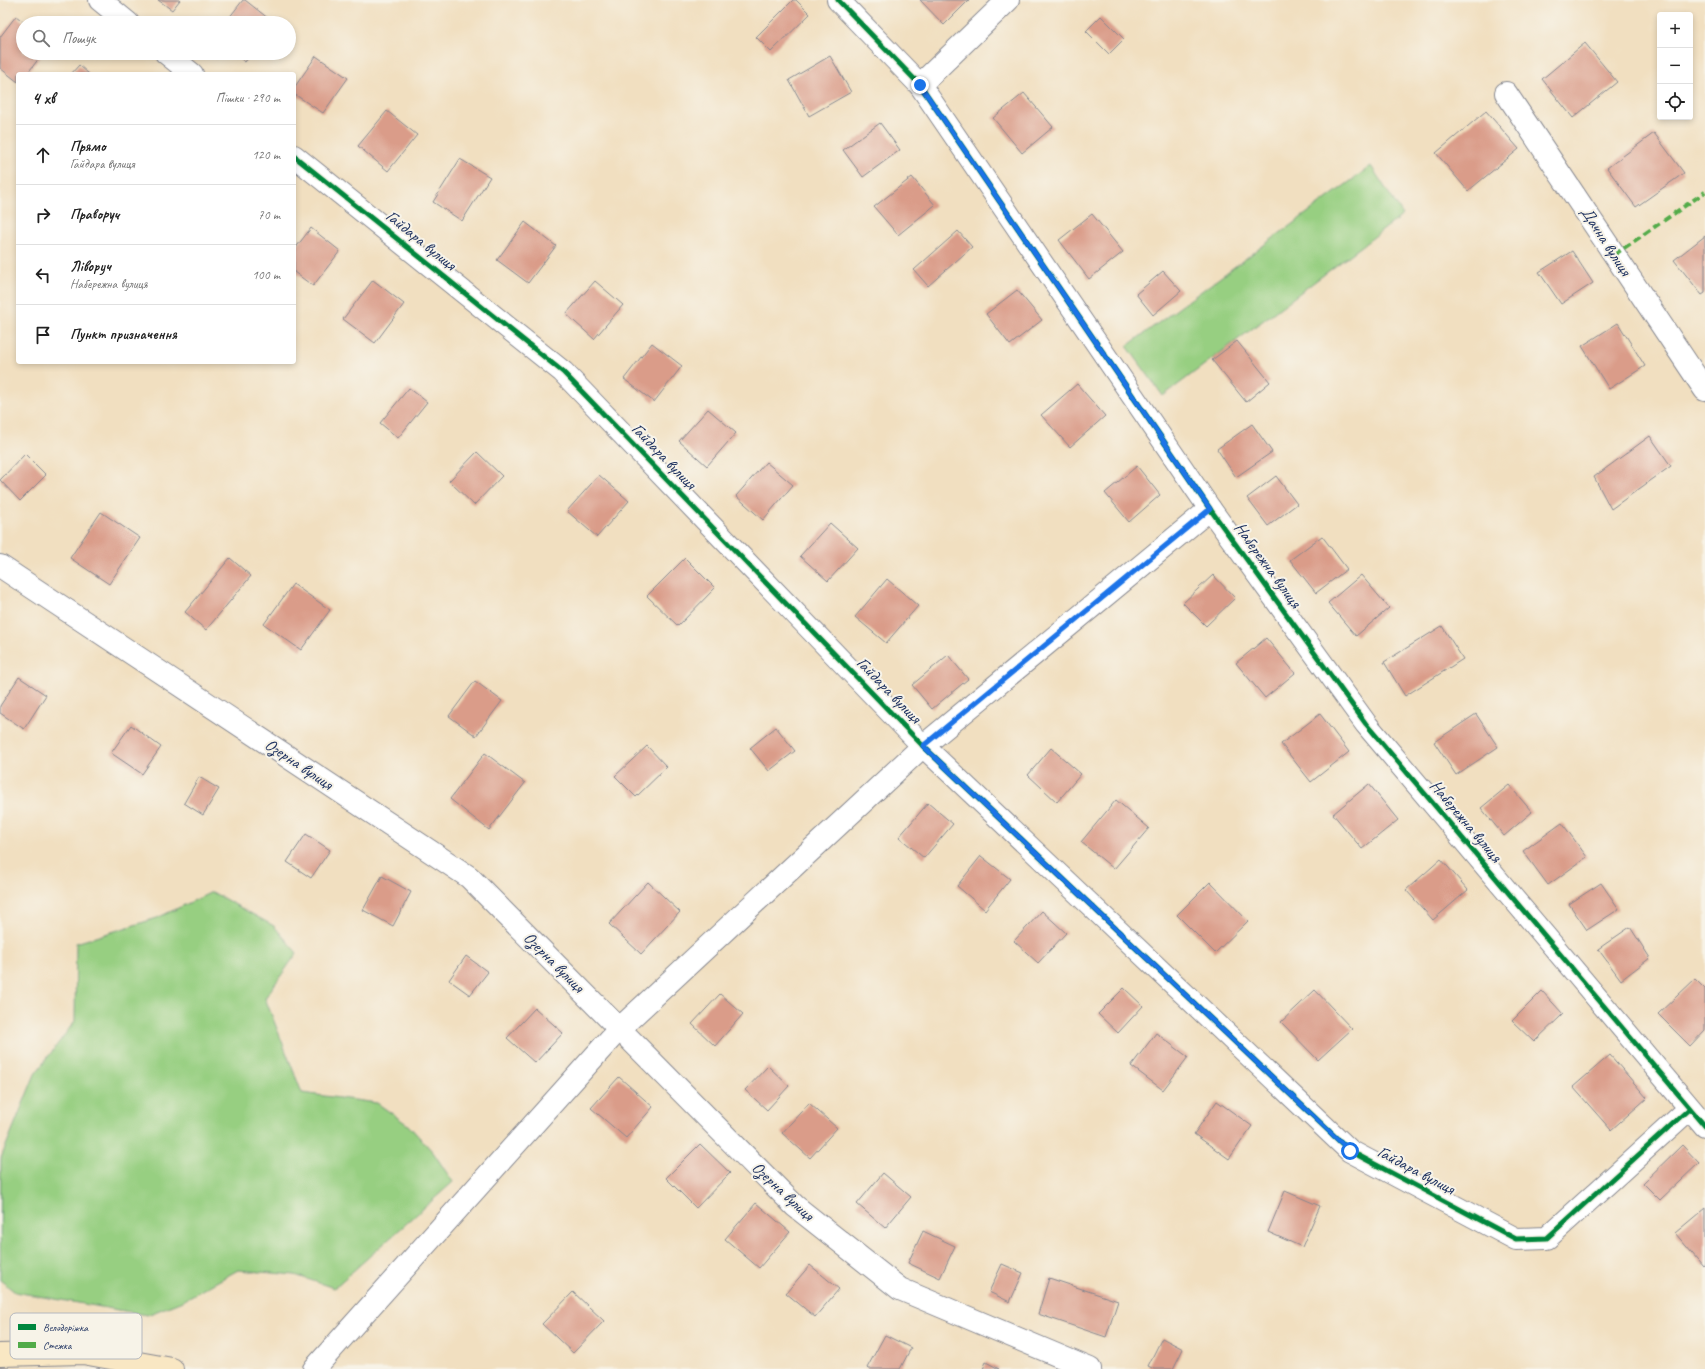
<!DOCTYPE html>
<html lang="uk">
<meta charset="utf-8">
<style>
body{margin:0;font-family:Caveat,sans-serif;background:#f6f6f6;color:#222}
.controls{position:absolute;right:12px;top:12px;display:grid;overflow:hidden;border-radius:4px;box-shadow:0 2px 6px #0003}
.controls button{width:36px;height:36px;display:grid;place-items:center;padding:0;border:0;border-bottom:1px solid #e0e0e0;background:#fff;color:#222;font:20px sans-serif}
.stop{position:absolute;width:12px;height:12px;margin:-9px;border:3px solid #1a73e8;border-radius:50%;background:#fff}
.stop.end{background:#1a73e8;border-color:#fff;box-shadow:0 1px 4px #0008}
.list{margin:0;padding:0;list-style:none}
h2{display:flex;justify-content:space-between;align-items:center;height:52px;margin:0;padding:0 16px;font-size:17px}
h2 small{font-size:13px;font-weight:400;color:#767676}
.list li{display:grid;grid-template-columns:26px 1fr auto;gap:12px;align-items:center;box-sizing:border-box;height:60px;padding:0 16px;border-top:1px solid #e0e0e0}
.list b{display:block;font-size:15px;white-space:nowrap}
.list p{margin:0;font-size:13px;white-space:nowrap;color:#767676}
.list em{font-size:13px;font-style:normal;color:#767676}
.icon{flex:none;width:22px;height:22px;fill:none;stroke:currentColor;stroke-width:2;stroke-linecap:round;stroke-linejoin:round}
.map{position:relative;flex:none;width:1705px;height:1369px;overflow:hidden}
.search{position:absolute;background:#fff;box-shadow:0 2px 6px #0003;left:16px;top:16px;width:280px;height:44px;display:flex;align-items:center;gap:10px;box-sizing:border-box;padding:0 14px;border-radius:22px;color:#767676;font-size:15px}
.panel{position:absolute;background:#fff;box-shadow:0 2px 6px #0003;left:16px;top:72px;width:280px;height:292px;border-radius:4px}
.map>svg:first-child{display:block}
.green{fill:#97cf81;stroke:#597f70}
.building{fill:#da9c89}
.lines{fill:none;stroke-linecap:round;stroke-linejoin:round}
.street-casing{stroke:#86878f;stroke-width:24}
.secondary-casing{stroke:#86878f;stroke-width:24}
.street{stroke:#fff;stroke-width:22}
.secondary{stroke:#f9e7c3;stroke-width:22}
.quiet{stroke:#52ab49;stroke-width:4;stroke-dasharray:8 4;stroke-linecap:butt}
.cycleway-casing{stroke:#f7f3e8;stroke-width:8}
.cycleway{stroke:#00873e;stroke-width:5}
.route{stroke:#1a73e8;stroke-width:5}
.labels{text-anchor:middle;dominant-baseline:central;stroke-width:4;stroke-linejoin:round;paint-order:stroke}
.street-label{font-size:17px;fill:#1b2f5e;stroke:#f7f3e8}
.key{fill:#f7f3e8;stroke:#b5b8bf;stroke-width:1}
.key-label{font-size:11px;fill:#1b2f5e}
</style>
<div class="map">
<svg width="1705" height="1369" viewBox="0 0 1705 1369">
<rect width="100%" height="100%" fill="#f7f3e8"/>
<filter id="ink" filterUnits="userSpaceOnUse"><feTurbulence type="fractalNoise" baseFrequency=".025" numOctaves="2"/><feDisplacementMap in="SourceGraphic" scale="8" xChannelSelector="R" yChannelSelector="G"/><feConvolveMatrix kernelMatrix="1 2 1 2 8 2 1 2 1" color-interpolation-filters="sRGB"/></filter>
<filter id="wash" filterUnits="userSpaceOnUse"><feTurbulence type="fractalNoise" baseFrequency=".012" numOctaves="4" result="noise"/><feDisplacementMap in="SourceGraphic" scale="16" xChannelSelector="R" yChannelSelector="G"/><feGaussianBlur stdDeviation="0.9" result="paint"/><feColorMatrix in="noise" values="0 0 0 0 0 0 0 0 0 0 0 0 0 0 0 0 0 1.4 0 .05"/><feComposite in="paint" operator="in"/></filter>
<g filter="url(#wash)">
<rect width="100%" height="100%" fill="#f1dfc0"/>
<g class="green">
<polygon points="1371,166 1403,215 1163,396 1127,346"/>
<polygon points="212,892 274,926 297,953 265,998 302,1093 377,1103 408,1125 433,1152 453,1182 334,1288 295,1275 238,1270 180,1302 147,1315 15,1292 0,1280 1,1158 35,1074 75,1021 76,943 157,918"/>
</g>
<g id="blocks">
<g class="building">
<polygon points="158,0 180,0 172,10"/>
<polygon points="243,0 245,0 274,23 225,23"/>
<polygon points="793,0 796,0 810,14 771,52 756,37"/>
<polygon points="920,0 969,0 944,25"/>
<polygon points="16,16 25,23 23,23 23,53 43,53 27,74 18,74 18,82 0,68 0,37"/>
<polygon points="1101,16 1124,39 1109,54 1086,31"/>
<polygon points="1585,43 1617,82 1573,118 1542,79"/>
<polygon points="233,53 252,53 245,62"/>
<polygon points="316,56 348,78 323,113 294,94 294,88"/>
<polygon points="830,56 851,92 809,116 789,80"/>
<polygon points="79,65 89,74 71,74"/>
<polygon points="1024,93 1053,127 1022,153 993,118"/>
<polygon points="387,111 417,135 388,171 358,146"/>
<polygon points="1486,111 1519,149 1468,191 1436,153"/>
<polygon points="880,123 900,150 863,177 843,150"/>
<polygon points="1654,133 1684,173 1636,207 1607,168"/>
<polygon points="460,159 490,177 462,221 433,202"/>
<polygon points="912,177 935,205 898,235 874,207"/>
<polygon points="1092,214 1123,252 1089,279 1059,240"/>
<polygon points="525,222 556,246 528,283 497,260"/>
<polygon points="311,228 340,251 313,286 294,272 294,250"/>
<polygon points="958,231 972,247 928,286 914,270"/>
<polygon points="1705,236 1705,293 1702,295 1674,260"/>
<polygon points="1572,251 1593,283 1561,304 1539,272"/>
<polygon points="1163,271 1181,291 1153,315 1136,294"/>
<polygon points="373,280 404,304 375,343 343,319"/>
<polygon points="595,281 623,305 594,339 566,314"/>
<polygon points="1017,290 1042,320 1010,345 986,314"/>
<polygon points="1618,323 1645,366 1609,389 1582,346"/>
<polygon points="1237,341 1270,382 1246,402 1212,360"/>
<polygon points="652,343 682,366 654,402 624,379"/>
<polygon points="1077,384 1105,416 1070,447 1041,415"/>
<polygon points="409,388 427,402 398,438 380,423"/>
<polygon points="708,409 736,433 707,466 679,441"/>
<polygon points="1252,424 1272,452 1236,477 1217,449"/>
<polygon points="1650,436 1671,466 1611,509 1594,477"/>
<polygon points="477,452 502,476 474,505 449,481"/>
<polygon points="25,454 46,475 20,501 0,480"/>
<polygon points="766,462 793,485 763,520 736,496"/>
<polygon points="1137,466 1160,495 1129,522 1105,493"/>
<polygon points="599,475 629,501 597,537 567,511"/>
<polygon points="1276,476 1297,504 1268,526 1247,498"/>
<polygon points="101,512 140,538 109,584 70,558"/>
<polygon points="830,523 858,548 828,581 800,556"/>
<polygon points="1322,536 1347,569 1316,593 1290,560"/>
<polygon points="230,558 251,576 206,630 185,612"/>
<polygon points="685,558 715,588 678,626 647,596"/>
<polygon points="1213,575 1235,598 1206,626 1183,603"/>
<polygon points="1361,575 1389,608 1356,636 1328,603"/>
<polygon points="887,579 918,606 886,643 855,617"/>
<polygon points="293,584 330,610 301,650 264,624"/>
<polygon points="1442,626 1463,659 1405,696 1384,662"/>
<polygon points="1266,638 1295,673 1265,698 1236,663"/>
<polygon points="948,655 968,679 932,709 912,685"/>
<polygon points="19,677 46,695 24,729 0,713 0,706"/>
<polygon points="475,681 502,701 476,736 449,716"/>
<polygon points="1320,714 1349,752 1311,782 1281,744"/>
<polygon points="1476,714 1498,747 1456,775 1434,742"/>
<polygon points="131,725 161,747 142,774 111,753"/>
<polygon points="776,727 795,751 769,771 750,748"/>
<polygon points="647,746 667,767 636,797 615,776"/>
<polygon points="1051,748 1081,774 1057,802 1028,775"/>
<polygon points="485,753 525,783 489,830 450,799"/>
<polygon points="199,777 219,789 203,815 184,803"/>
<polygon points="1369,784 1398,820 1362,849 1333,814"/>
<polygon points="1509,785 1532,812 1504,836 1481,808"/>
<polygon points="1116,800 1149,828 1114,869 1081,842"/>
<polygon points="928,803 953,824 924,858 899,837"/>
<polygon points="1562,823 1587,857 1548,885 1523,851"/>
<polygon points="306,834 330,850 311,878 287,862"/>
<polygon points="981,856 1010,879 985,910 957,886"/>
<polygon points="1441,859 1468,890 1433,920 1406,890"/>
<polygon points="382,876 411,892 393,926 363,910"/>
<polygon points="648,882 680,912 641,954 609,924"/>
<polygon points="1210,882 1248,921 1215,953 1177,915"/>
<polygon points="1601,883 1619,909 1587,930 1569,904"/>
<polygon points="1042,911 1066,933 1038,963 1014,941"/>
<polygon points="1630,927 1650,958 1621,980 1598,949"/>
<polygon points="466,956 488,972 470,995 449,980"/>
<polygon points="1695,979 1705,989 1705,1030 1690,1046 1658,1014"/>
<polygon points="1124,988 1143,1006 1118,1033 1098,1014"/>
<polygon points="1315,990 1352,1029 1318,1060 1281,1022"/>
<polygon points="1542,991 1563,1014 1534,1042 1512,1021"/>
<polygon points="720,994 743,1014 715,1046 692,1024"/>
<polygon points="535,1008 563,1033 535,1063 507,1038"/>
<polygon points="1156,1033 1188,1057 1163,1090 1131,1066"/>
<polygon points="1610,1055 1647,1098 1611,1130 1573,1087"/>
<polygon points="768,1066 789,1086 767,1110 745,1090"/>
<polygon points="619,1077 653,1107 626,1138 591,1108"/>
<polygon points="1217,1101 1252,1126 1229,1159 1194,1134"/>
<polygon points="809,1103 837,1128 810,1158 782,1133"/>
<polygon points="700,1144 730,1173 696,1208 666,1178"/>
<polygon points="1682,1145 1699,1163 1660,1200 1643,1183"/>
<polygon points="883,1173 911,1197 885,1228 857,1204"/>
<polygon points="1285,1191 1320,1206 1302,1247 1268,1232"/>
<polygon points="756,1203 790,1232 759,1268 725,1239"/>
<polygon points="1705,1208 1705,1264 1703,1266 1675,1233"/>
<polygon points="923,1231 955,1246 940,1278 908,1263"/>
<polygon points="1002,1264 1023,1273 1010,1302 989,1292"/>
<polygon points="810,1265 839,1289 815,1317 786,1293"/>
<polygon points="1049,1278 1118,1301 1106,1337 1038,1314"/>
<polygon points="573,1292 604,1321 573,1353 542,1324"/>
<polygon points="885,1335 911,1348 900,1369 868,1369 867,1368"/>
<polygon points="1162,1338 1183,1349 1173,1369 1154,1369 1148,1366"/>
<polygon points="986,1362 999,1369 983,1369"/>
</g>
</g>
</g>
<g filter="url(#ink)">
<use href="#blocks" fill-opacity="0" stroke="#86878f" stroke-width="1"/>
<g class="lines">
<g class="street-casing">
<g id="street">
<polyline points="100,0 128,23"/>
<polyline points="838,0 920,85 1210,509 1366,724 1705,1126"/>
<polyline points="166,53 192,74"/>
<polyline points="920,85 1008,0"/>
<polyline points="1506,93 1705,390"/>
<polyline points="294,156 563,372 923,746 1350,1151 1516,1239 1547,1238 1689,1109"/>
<polyline points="0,566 469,877 795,1206 900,1289 1090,1369"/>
<polyline points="314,1369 620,1028 923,746 1210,509"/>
</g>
</g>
<g class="secondary-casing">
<polyline id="secondary" points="0,1355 83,1353 172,1369"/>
</g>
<use href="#street" class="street"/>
<use href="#secondary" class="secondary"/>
<polyline class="quiet" points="1614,255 1705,192"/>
<g class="cycleway-casing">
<g id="cycleway">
<polyline points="838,0 920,85 1210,509 1366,724 1705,1126"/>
<polyline points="294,156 563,372 923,746 1350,1151 1516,1239 1547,1238 1689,1109"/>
</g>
</g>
<use href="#cycleway" class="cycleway"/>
</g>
</g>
<g class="lines" filter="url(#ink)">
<polyline class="route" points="920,85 1210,509 923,746 1350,1151"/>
</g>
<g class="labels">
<g class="street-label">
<text transform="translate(421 240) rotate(39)">Гайдара вулиця</text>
<text transform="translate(1606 241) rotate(57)">Дачна вулиця</text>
<text transform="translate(664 456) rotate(46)">Гайдара вулиця</text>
<text transform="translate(1268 565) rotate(54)">Набережна вулиця</text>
<text transform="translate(889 690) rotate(46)">Гайдара вулиця</text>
<text transform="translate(299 764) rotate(34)">Озерна вулиця</text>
<text transform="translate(1466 821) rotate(50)">Набережна вулиця</text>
<text transform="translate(554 962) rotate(45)">Озерна вулиця</text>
<text transform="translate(1416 1170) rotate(28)">Гайдара вулиця</text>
<text transform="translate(783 1191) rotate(43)">Озерна вулиця</text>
</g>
</g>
<rect x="10" y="1313" width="132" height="46" rx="6" class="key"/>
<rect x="18" y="1324" width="18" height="6" fill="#00873e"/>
<rect x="18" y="1342" width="18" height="6" fill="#52ab49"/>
<g class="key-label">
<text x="43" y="1331">Велодоріжка</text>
<text x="43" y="1349">Стежка</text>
</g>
</svg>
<div class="controls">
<button>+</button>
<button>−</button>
<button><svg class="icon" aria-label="locate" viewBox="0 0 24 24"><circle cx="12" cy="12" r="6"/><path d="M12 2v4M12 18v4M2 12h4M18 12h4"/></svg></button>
</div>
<div class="stop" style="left:1350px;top:1151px"></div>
<div class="stop end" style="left:920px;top:85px"></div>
<div class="search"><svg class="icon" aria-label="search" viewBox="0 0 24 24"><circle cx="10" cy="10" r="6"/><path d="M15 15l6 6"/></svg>Пошук</div>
<section class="panel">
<h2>4 хв<small>Пішки · 290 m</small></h2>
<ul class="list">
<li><svg class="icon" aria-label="ahead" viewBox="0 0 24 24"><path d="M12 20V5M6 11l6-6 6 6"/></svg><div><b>Прямо</b><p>Гайдара вулиця</p></div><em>120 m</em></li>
<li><svg class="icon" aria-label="right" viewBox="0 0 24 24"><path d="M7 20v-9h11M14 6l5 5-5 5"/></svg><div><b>Праворуч</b></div><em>70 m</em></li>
<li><svg class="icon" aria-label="left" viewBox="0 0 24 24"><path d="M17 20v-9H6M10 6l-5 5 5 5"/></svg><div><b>Ліворуч</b><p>Набережна вулиця</p></div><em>100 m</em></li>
<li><svg class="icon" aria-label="arrive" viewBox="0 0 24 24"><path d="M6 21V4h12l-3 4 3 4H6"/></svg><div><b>Пункт призначення</b></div></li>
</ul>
</section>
</div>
